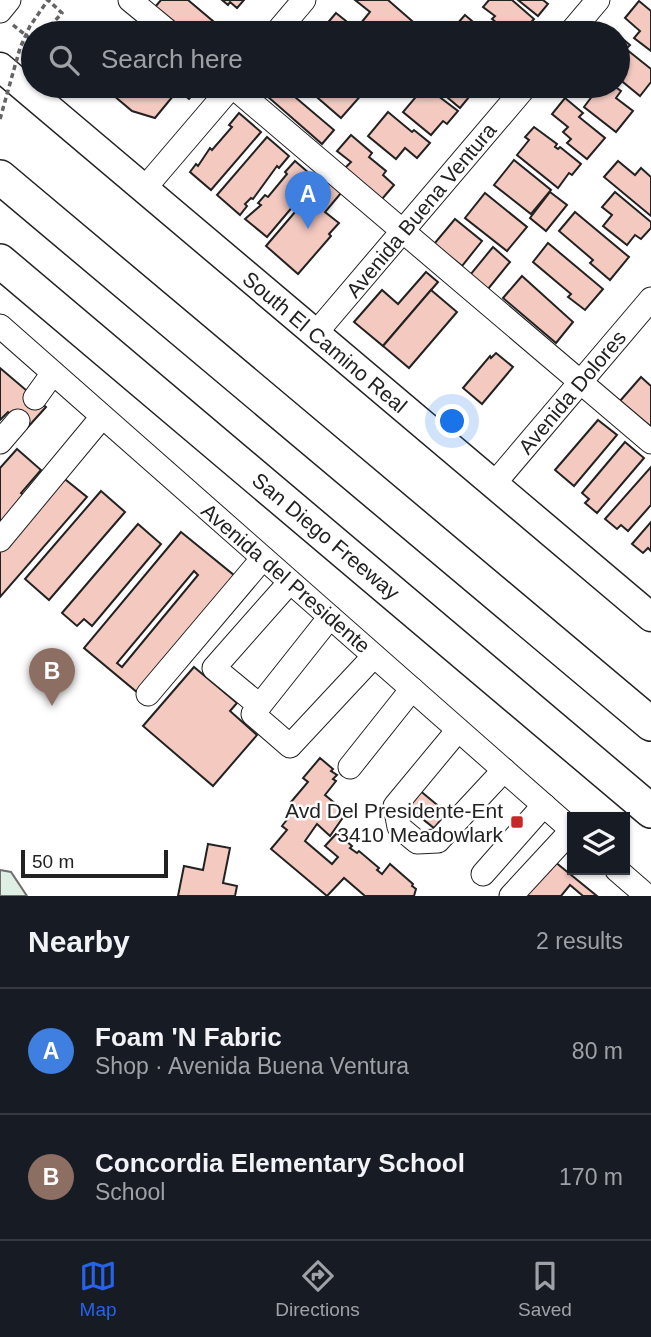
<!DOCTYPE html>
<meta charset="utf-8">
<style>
body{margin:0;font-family:Arial,sans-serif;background:#242831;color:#f1f3f6}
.controls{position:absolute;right:21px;bottom:21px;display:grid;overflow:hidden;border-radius:0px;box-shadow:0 2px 5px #0004}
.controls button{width:63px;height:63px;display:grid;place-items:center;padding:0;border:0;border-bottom:2px solid #363941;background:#171b24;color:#f1f3f6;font:35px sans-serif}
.scale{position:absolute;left:21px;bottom:18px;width:147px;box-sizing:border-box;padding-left:7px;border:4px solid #222;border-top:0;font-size:19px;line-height:24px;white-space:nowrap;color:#222;-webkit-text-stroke:5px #fff;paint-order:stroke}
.you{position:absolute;left:453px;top:422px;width:24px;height:24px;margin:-18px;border:5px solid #fff;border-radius:50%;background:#1a73e8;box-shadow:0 0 0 10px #1a73e833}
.badge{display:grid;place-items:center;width:46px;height:46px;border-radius:50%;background:#2563eb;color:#fff;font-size:23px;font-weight:700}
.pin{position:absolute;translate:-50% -58px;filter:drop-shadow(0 2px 4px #0008)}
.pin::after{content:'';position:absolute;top:37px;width:24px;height:21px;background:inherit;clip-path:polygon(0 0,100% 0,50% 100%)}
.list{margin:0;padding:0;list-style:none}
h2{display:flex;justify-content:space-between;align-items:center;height:91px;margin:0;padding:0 28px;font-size:30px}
h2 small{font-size:23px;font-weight:400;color:#9ea1a6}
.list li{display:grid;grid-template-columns:46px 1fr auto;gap:21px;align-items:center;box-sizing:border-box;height:126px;padding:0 28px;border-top:2px solid #363941}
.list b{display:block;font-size:26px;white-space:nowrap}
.list p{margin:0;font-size:23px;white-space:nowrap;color:#9ea1a6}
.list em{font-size:23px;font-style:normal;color:#9ea1a6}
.icon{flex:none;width:38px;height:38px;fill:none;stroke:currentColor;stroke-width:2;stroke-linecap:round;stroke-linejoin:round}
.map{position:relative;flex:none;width:651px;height:896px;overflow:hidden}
.search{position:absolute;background:#171b24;box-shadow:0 2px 5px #0004;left:21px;right:21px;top:21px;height:77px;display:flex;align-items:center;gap:18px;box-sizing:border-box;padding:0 24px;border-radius:38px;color:#9ea1a6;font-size:26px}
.sheet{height:343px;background:#171b24}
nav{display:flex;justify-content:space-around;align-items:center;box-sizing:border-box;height:98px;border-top:2px solid #363941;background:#171b24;font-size:19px;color:#9ea1a6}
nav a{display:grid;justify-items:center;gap:4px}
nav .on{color:#2563eb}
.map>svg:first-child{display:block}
.park{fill:#e0efe3;stroke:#6f6f6f;stroke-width:2}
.building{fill:#f3c9c0;stroke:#222;stroke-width:2;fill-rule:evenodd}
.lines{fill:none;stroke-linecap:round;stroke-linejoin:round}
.minor-casing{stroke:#222;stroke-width:25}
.major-casing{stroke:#222;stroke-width:31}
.highway-casing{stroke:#222;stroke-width:36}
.path{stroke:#646464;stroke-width:3.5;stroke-dasharray:5 3.5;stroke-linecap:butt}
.minor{stroke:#fff;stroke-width:23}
.major{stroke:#fff;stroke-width:28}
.highway{stroke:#fff;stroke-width:33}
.path-bridge{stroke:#646464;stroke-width:3.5;stroke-dasharray:5 3.5;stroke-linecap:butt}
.poi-dot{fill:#c62828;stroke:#fff;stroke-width:2.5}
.labels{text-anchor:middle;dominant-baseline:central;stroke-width:5;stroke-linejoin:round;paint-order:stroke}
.street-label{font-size:21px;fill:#222;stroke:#fff}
.poi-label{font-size:21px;fill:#222;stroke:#fff;text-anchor:end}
</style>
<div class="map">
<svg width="651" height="896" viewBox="0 0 651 896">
<rect width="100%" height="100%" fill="#fff"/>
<polygon class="park" points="0,870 11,872 27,896 0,896"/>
<g class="building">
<polygon points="161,0 188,0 214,22 211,26 218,31 185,33 155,7"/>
<polygon points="222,0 244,0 237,8 230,2 228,5"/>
<polygon points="355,0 388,0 419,27 413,33 372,33 361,23 370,12"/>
<polygon points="489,0 512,0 534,19 522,33 502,33 499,30 502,27 492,19 495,16 483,7"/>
<polygon points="518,0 543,0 548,4 538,16"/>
<polygon points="639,1 651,11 651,51 634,38 640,31 625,18"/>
<polygon points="336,13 351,25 349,26 357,33 319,33"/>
<polygon points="465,15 486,33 449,33"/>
<polygon points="117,23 128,33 108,33"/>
<polygon points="618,35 630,45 626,49 651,69 651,82 640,96 618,78"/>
<polygon points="82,86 101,86 93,95"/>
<polygon points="111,86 201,86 189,99 178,90 155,118 132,111 107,90"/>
<polygon points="276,86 282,86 334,130 322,144 267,96"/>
<polygon points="304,86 356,86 364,92 341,118"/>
<polygon points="425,86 458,111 447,124 443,121 431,135 403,112"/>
<polygon points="445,86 468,86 474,91 460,108 442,93 447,88"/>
<polygon points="581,86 614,86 621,91 616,98 633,111 616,132 584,107 593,95"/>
<polygon points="565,98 583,113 579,117 605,138 587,159 567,143 571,139 563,132 568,127 552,114"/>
<polygon points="388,112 412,132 414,130 430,143 417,158 405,148 396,159 368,136"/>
<polygon points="239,113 261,132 211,190 190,172 196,164 198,166 210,148 212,150 232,127 229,125"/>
<polygon points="534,127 557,144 555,147 558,149 560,147 581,164 572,175 569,173 558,188 517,155 529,140 525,137"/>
<polygon points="351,135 372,153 369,157 386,171 383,175 394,185 382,199 345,168 351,162 337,151"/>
<polygon points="267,137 289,156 279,168 277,166 253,199 251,198 245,204 247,206 240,215 217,195"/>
<polygon points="514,160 551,190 531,214 494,185"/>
<polygon points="295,161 316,179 267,237 245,219 261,205 258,203 265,195 268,197 287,174 285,172"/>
<polygon points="618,161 635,175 641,168 651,177 651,216 604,177"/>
<polygon points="324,178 341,193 325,212 339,223 329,234 331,236 298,274 266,246"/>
<polygon points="550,192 567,205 546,231 530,218"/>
<polygon points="615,192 651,222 651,228 641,239 635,235 627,245 603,226 612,215 602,207"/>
<polygon points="485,193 527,227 507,251 465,218"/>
<polygon points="575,212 629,257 610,280 590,263 593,260 559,231"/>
<polygon points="455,219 482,241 462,266 434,244"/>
<polygon points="548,243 603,289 585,310 568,297 571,294 533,262"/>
<polygon points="493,247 510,262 488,289 470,275"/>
<polygon points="426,272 438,282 383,346 354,322 382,290 398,304"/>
<polygon points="522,276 573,322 556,343 503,298"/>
<polygon points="431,290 457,312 409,368 383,346"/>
<polygon points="496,353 513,367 482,404 463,388 490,356 491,358"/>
<polygon points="0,368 46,407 27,428 8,412 0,420"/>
<polygon points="641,377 651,386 651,427 620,401"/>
<polygon points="598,420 617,435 574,486 555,470"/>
<polygon points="625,442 644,458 597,513 585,503 589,499 582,493"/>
<polygon points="17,449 41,470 21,493 25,496 0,524 0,468"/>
<polygon points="651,467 651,505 628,531 621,525 617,529 605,519"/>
<polygon points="61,476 87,497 0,597 0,544"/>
<polygon points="101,491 125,512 49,600 25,579"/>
<polygon points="651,522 651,551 648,548 643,553 632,544"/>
<polygon points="138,524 161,544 92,626 84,619 77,626 62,613"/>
<path d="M181,532L235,576L138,693L84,648ZM194,571L198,575L122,667L117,663Z"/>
<polygon points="194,667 237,703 230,711 257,735 213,786 143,726"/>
<polygon points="320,758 333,769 331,771 337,775 333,779 336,781 325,795 342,809 339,812 344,816 330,836 317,824 305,841 332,864 338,857 325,846 337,833 352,846 350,848 357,853 359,851 379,868 377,870 382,874 390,864 413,884 412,886 416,889 414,896 365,896 344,878 327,896 271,849 287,830 282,826 297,807 291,802 308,782 303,778"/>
<polygon points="418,789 447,813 434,828 405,805"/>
<polygon points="208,844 230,848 223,883 237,886 235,896 178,896 184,866 203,870"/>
<polygon points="549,857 597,896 583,896 570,885 561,896 518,896"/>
</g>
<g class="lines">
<g class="minor-casing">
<g id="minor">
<polyline points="130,0 170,33"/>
<polyline points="0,11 9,0"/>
<polyline points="276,33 304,0"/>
<polyline points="570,33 598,0"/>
<polyline points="144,189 232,86 651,442"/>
<polyline points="0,326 572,830"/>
<polyline points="315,334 526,86"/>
<polyline points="35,398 53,373"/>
<polyline points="0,442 18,421"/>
<polyline points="493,485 651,299"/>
<polyline points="0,540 102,417"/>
<polyline points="330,617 253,714 290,746 374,656"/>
<polyline points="148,694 263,558"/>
<polyline points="259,705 214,668 290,582"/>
<polyline points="458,730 395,806 399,827 417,842 438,841 504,770"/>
<polyline points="350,767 412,689"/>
<polyline points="617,870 647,896"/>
<polyline points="483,874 544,805"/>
<polyline points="511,896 572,830"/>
</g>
</g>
<g class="major-casing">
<polyline id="major" points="0,67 651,617"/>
</g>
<g class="highway-casing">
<g id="highway">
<polyline points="0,177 651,724"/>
<polyline points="0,261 651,811"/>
</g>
</g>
<polyline class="path" points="13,25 33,41"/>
<use href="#minor" class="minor"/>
<use href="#major" class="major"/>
<use href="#highway" class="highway"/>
<polyline class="path-bridge" points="0,119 20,48 30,26 48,0 62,13 44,33"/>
</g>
<rect class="poi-dot" x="510" y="815" width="14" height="14" rx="3.5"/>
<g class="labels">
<g class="street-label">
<text transform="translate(421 210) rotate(-50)">Avenida Buena Ventura</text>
<text transform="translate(325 342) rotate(40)">South El Camino Real</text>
<text transform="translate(572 392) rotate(-50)">Avenida Dolores</text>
<text transform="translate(326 536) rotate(40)">San Diego Freeway</text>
<text transform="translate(286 578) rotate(41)">Avenida del Presidente</text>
</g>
<g class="poi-label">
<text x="503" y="810">Avd Del Presidente-Ent<tspan x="503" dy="24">3410 Meadowlark</tspan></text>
</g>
</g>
</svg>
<div class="controls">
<button><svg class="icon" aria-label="layers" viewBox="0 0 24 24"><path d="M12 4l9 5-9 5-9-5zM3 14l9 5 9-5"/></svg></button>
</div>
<div class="scale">50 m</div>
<div class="you"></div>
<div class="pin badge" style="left:308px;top:229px;background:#3f7fe0">A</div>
<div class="pin badge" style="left:52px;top:706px;background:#8d6e63">B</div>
<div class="search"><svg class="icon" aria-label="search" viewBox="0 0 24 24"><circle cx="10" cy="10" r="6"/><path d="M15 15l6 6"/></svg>Search here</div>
</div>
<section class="sheet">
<h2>Nearby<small>2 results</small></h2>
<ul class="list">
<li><span class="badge" style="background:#3f7fe0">A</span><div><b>Foam 'N Fabric</b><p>Shop · Avenida Buena Ventura</p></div><em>80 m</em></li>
<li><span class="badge" style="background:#8d6e63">B</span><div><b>Concordia Elementary School</b><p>School</p></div><em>170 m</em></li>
</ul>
</section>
<nav>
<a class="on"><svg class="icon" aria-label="map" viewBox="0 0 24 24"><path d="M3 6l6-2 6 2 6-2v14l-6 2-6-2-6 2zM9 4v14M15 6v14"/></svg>Map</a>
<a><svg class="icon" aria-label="directions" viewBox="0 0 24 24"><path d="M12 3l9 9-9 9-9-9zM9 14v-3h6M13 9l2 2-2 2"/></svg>Directions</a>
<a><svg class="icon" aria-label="saved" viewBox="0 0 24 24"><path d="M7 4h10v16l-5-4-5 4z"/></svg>Saved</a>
</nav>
